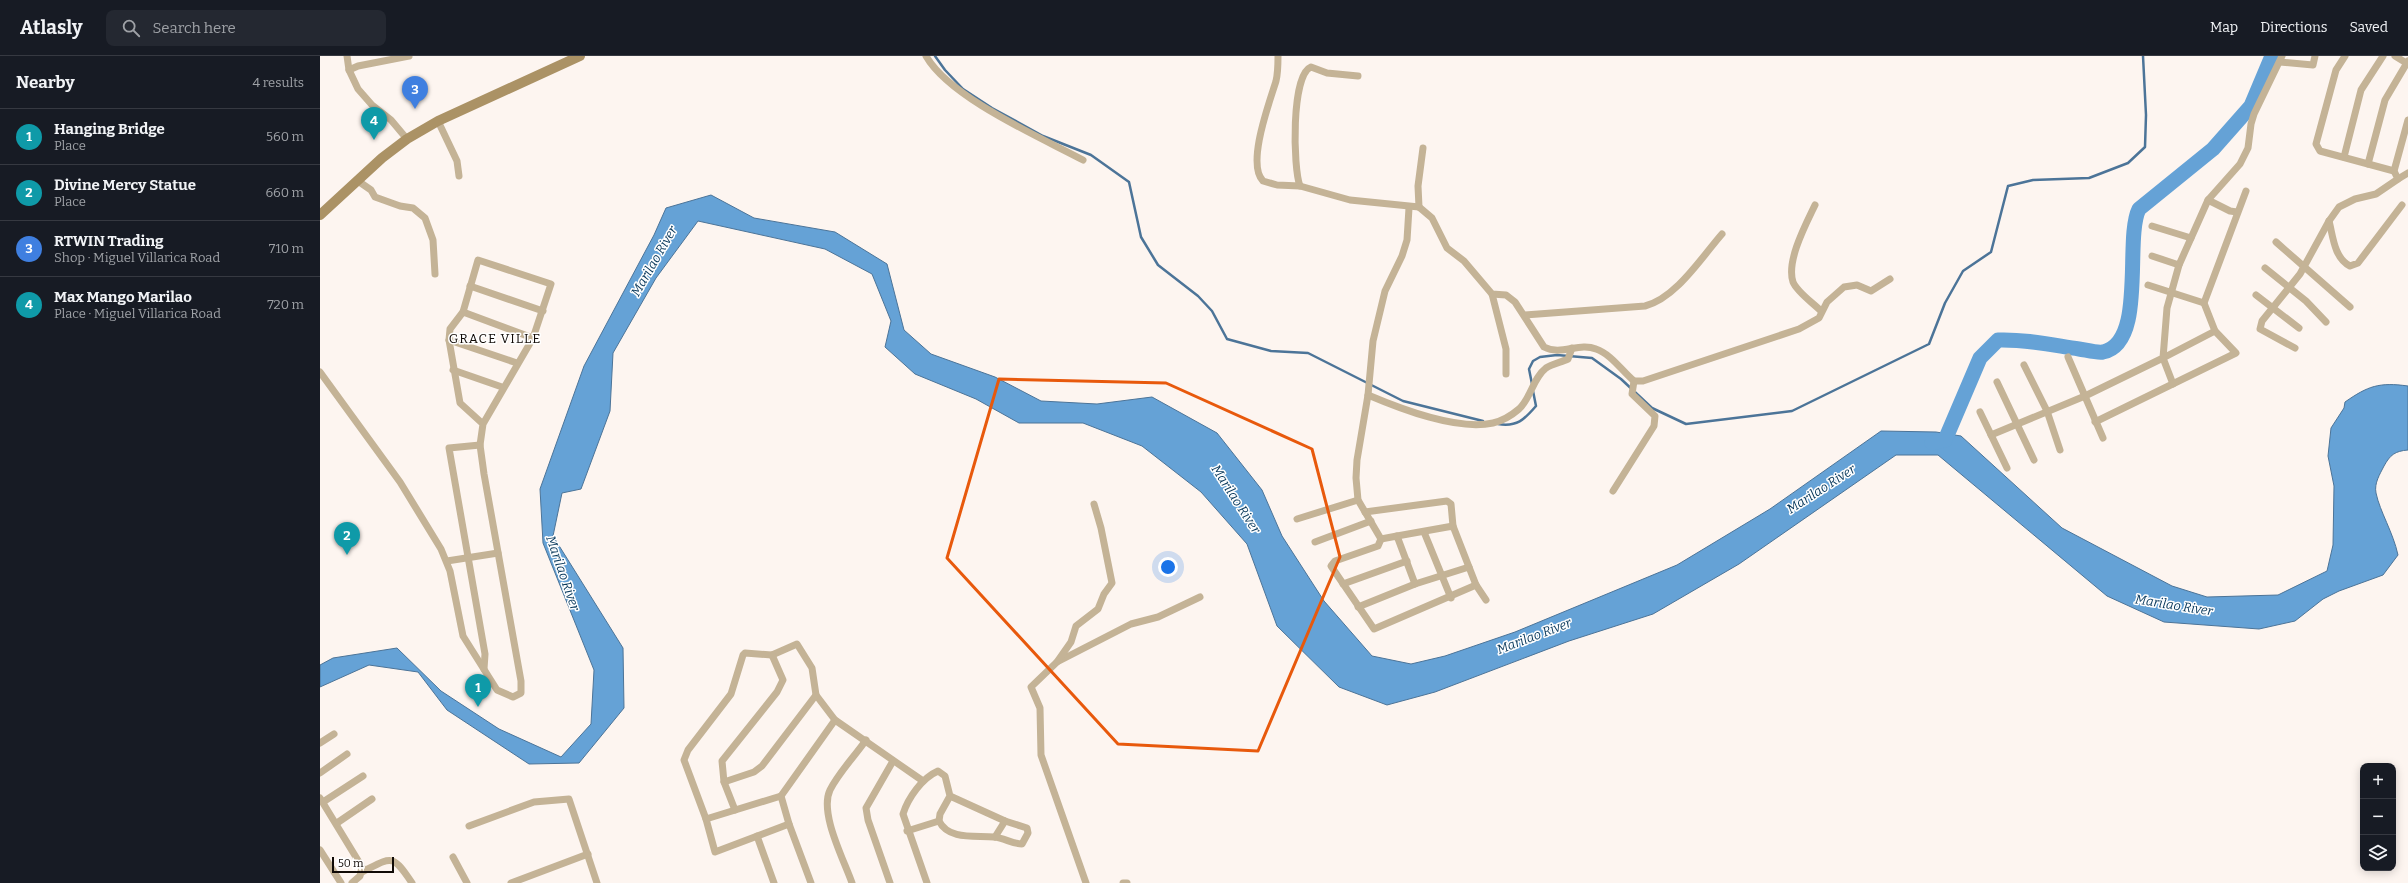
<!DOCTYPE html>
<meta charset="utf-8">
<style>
body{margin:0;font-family:Bitter,serif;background:#242831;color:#f1f3f6}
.controls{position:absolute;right:12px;bottom:12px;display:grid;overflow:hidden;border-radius:8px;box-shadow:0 2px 10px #0003}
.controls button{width:36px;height:36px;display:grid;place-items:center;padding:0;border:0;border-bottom:1px solid #363941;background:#171b24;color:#f1f3f6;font:20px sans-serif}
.scale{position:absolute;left:12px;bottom:10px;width:62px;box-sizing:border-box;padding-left:4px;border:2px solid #100a06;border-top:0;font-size:11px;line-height:14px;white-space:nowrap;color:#100a06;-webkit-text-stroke:3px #fff;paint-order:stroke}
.you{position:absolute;left:848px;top:511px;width:14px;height:14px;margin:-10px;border:3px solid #fff;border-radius:50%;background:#1a73e8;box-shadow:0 0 0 6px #1a73e833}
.badge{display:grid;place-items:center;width:26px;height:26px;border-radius:50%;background:#7c3aed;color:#fff;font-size:13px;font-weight:700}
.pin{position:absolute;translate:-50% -33px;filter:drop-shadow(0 1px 2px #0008)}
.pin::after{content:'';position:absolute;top:21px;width:14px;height:12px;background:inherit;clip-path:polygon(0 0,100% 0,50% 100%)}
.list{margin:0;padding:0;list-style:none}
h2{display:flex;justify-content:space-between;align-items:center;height:52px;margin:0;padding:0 16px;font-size:17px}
h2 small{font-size:13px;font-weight:400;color:#9ea1a6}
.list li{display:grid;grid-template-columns:26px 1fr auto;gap:12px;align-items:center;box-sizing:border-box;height:56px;padding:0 16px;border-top:1px solid #363941}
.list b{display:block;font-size:15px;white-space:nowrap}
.list p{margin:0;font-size:13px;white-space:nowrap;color:#9ea1a6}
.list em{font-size:13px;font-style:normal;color:#9ea1a6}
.icon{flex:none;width:22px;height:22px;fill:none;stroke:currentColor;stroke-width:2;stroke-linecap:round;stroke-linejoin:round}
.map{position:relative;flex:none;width:2088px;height:827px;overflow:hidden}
header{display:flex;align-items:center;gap:24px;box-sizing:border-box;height:56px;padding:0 20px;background:#171b24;border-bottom:1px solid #363941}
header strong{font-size:19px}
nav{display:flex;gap:22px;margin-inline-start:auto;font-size:14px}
.search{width:280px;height:36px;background:#242831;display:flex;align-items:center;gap:10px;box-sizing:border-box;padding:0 14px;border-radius:8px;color:#9ea1a6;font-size:15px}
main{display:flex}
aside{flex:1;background:#171b24}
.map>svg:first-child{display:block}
.water{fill:#65a2d6;stroke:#4c7498}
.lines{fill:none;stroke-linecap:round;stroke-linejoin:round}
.stream{stroke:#4c7498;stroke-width:2.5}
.river{stroke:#65a2d6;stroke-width:15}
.street{stroke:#c4b396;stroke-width:7}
.secondary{stroke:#ab9265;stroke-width:10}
.marked{fill:none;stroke:#e8590c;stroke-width:3;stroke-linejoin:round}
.labels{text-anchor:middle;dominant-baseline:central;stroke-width:3;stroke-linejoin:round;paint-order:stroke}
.water-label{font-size:13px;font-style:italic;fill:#08385b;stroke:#fff}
.neighbourhood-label{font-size:13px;letter-spacing:1px;fill:#100a06;stroke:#fff}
</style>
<header>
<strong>Atlasly</strong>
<div class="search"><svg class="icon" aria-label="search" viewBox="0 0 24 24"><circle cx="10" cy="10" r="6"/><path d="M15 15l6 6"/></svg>Search here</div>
<nav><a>Map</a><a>Directions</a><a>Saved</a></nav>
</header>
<main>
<aside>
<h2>Nearby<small>4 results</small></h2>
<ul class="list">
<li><span class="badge" style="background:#0f9aa8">1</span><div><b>Hanging Bridge</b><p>Place</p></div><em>560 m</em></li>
<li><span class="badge" style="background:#0f9aa8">2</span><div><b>Divine Mercy Statue</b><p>Place</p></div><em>660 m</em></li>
<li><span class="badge" style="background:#3f7fe0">3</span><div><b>RTWIN Trading</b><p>Shop · Miguel Villarica Road</p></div><em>710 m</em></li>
<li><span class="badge" style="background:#0f9aa8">4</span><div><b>Max Mango Marilao</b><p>Place · Miguel Villarica Road</p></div><em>720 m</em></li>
</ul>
</aside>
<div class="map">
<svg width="2088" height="827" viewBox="0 0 2088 827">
<rect width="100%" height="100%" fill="#fdf5f0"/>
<path class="water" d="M391,139L434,162L515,176L567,208L584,274L611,298L675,321L721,345L777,348L832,341L897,377L942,434L962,480L1004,545L1052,600L1091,608L1125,600L1195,576L1357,509L1450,453L1561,375L1616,376L1641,380L1742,472L1852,530L1887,541L1958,539L2007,515L2013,489L2014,430L2008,400L2011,372L2024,352L2025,346C2048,330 2059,326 2088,330V394C2075,395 2070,399 2064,410C2060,418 2054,427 2056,437C2060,456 2073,476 2078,499L2063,519L2019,535L2003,543L1975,565L1939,573L1844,566L1787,540L1618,399H1576L1419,508L1333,558L1249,585L1115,636L1067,649L1019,631L957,570L927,488L881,436L822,390L763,367H699L656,343L595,318L565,291L571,265L552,218L505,193L378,165L336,222L293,297L290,355L261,433L242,437L233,480L303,592L304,652L259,707L209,708L127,654L98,616L49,609L0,631V609L13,602L77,592L121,635L179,673L241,701L271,668L274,614L223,487L220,433L264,310L334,179L346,152Z"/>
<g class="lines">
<g class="stream">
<polyline points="615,0 625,14 643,33 672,52 723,80 771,99 809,126 821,181 838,209 878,240 892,255 907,283 951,295 988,297 1083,345 1163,365"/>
<polyline points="1212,328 1209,313 1213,305 1220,301 1237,299 1272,302 1301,323 1332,352 1366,368 1472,355 1609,288 1625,247 1643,215 1671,196 1688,130 1713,124 1769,122 1808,107 1825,91 1826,59 1823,0"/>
<path d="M1178,368C1197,371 1204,364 1216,350L1213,335"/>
</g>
<path class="river" d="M1612,387L1625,384L1660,302L1678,284C1705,283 1732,289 1759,293C1766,294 1777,297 1783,296C1827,287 1804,183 1819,153L1893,93L1931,50L1952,0"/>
<g class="street">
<polyline points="27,0 29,14 38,33 52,49 71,64 87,83"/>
<path d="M606,0C630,42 720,81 763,104"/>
<path d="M958,0C958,8 958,17 956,25C950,45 926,108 943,125L957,129L980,130L1030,144L1099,151L1112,162L1127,192L1144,205L1172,238L1186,239L1195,246L1224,291C1241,300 1259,286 1276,293C1291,298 1302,315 1314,325H1323L1479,273L1499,262L1507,246L1524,231L1537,229L1551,235L1570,223"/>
<polyline points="2025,0 2016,14 1996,88 2000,95 2074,115"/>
<polyline points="2075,0 2088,8"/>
<polyline points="1960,6 1993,9 1995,0"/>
<polyline points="29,14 38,10 89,0"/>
<polyline points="118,65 137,105 139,120"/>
<polyline points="2024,101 2041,34 2063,0"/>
<polyline points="2048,108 2065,44 2088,5"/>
<polyline points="2078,123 2088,117"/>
<polyline points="38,125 51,134 55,141 80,150 93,152 105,162 113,184 115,218"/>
<path d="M980,130C973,112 971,19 991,11L1007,17L1038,20"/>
<polyline points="1888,144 1910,155 1917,156"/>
<path d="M1495,149C1486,168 1466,205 1473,226C1477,236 1493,247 1501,255"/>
<polyline points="1099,151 1098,130 1103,92"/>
<polyline points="1089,152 1087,184 1082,200 1065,235 1053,285 1048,339 1037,404 1036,422 1038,444 1061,483 1077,480 1095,528 1149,511"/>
<path d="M2009,165C2013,180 2014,202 2030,210L2038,207L2082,149"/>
<polyline points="1832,170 1871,182"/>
<polyline points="1956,186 2030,251"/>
<polyline points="1832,200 1859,209"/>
<polyline points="1945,212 1986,245 2006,266"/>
<polyline points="1828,229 1884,247"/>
<polyline points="150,230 223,255"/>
<polyline points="1172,238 1186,293 1186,318"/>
<polyline points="1936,239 1979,272"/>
<polyline points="143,256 213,282"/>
<path d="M1205,259L1325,250C1356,242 1381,202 1402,178"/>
<polyline points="129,284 197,307"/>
<polyline points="1975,292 1940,273 1942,265 1980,218 2009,165 2019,151 2035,143 2056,138 2078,123 2074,115 2088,64"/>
<polyline points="1748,301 1783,382"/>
<polyline points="1704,309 1727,355 1740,394"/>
<polyline points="133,314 182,331"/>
<polyline points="0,316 80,426 121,493 130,515 143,580 177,634 193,641 201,637 201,625 164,418 160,389 163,368 140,347 129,284 130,273 143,256 158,204 231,228 213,282 163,368"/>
<polyline points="1677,326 1714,404"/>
<polyline points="1853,328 1843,302 1895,275"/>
<path d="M1048,339C1081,353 1137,375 1173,367C1182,365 1192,359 1199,353C1211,342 1213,322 1226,312C1232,308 1242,306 1248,303L1252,292"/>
<polyline points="1660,356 1687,412"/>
<polyline points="1775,366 1916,297 1895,275 1884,247 1926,135"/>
<polyline points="1671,379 1765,340 1843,302 1847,252 1859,209 1888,144 1920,108 1928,92 1931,68 1934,58 1962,0"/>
<polyline points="160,389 129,392 165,598 164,613"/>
<polyline points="1293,435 1334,370 1335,360 1312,338 1314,325"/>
<polyline points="1045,456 1127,445 1131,448 1133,470"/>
<polyline points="977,463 1038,444"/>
<polyline points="1104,476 1131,542"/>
<polyline points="1077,480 1133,470 1156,529 1166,544"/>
<polyline points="1061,483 1058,490 1015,505 1011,510 1054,573 1156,529"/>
<polyline points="995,486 1051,465"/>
<polyline points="127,505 178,497"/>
<polyline points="1023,528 1087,505"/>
<polyline points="1038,551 1095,528"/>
<polyline points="737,606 811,568 838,561 880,541"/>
<polyline points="496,639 515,664 603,725"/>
<polyline points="0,687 14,678"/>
<polyline points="0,717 27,698"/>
<polyline points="404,726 434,716 442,710 496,639 492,612 477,588 452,599 425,597 423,599 411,638 368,694 364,704 386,763 395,796 469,768"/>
<polyline points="0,742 42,811 40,820 32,827"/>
<polyline points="3,746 43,720"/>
<polyline points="415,754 404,726 402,705 457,636 463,624 452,599"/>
<polyline points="386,763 461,740"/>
<polyline points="17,767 52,743"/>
<polyline points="149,770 214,746 249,743 277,827"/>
<polyline points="587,775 619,765"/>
<polyline points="437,780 454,827"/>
<polyline points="675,781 685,765"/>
<polyline points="0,794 21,827"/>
<polyline points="133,801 147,827"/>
<path d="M42,816C72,801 72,797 92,827"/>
<polyline points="191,827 268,798"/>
<polyline points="491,827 469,768 461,740 515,664"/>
<path d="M532,827C524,804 499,757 510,734C519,716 535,700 546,684"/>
<polyline points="570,827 548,764 546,752 573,705"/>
<path d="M607,827L583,758C588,742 602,722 618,715L625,720L630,740L685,765L707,772L708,777L702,788C693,788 684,782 674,781C657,779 629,785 619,765L620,758L630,740"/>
<polyline points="766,827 721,699 720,652 711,631 737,606 751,586 756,570 778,553 784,538 792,527 781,472 774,448"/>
<polyline points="803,827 807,827"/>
</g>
<polyline class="secondary" points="0,159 62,102 87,83 118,65 260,0"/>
</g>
<path class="marked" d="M679,323L846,327L992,393L1020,501L938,695L798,688L627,502Z"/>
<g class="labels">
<g class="water-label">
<text transform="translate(334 205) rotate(-60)">Marilao River</text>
<text transform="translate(1501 433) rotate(-33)">Marilao River</text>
<text transform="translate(916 443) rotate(57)">Marilao River</text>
<text transform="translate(243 517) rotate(71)">Marilao River</text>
<text transform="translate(1854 549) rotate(9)">Marilao River</text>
<text transform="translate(1214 580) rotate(-21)">Marilao River</text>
</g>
<g class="neighbourhood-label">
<text x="175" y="282">GRACE VILLE</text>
</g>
</g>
</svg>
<div class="controls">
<button>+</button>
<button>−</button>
<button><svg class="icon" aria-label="layers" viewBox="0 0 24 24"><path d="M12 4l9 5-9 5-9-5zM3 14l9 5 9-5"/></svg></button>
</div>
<div class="scale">50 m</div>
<div class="you"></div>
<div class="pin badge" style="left:158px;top:651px;background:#0f9aa8">1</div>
<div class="pin badge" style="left:27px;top:499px;background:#0f9aa8">2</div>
<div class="pin badge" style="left:95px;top:53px;background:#3f7fe0">3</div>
<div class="pin badge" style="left:54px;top:84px;background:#0f9aa8">4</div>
</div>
</main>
